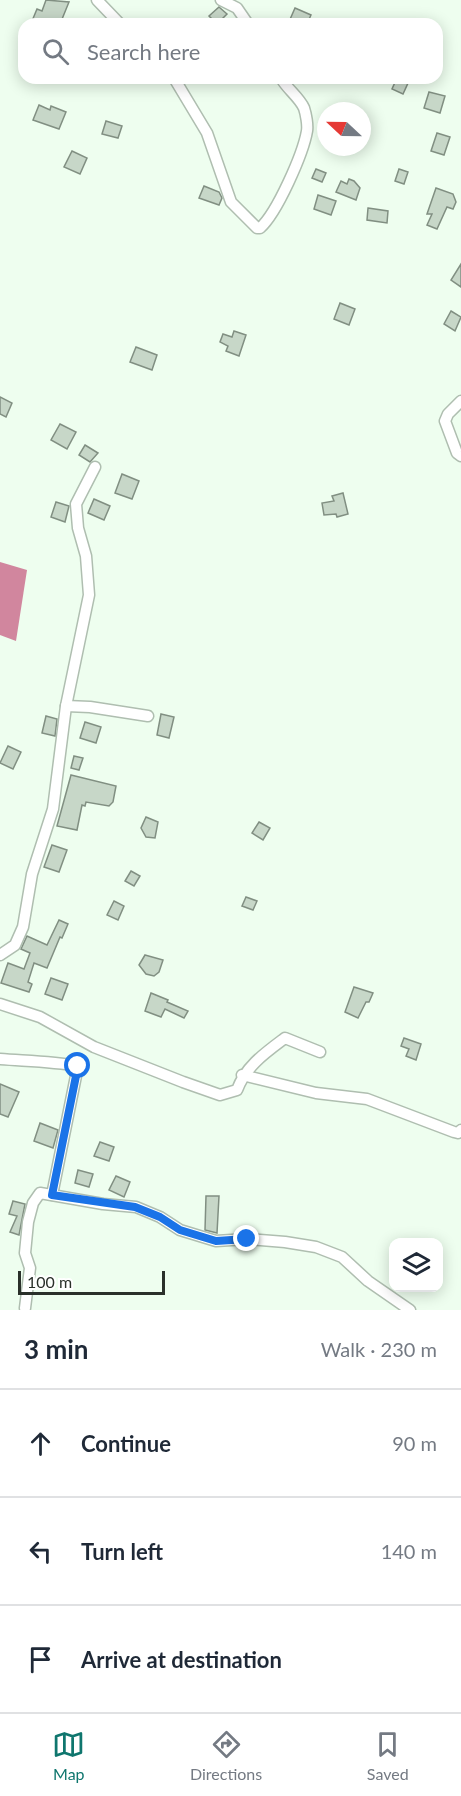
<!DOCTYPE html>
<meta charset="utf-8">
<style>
body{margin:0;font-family:Lato,sans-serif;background:#f6f6f7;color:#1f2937}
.controls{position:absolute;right:18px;bottom:18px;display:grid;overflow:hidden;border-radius:12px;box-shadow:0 3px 15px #0003}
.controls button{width:54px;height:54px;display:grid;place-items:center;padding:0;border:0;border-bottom:2px solid #e0e1e3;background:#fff;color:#1f2937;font:30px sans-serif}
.compass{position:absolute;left:317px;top:102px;width:54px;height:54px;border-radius:50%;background:#fff;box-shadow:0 3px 15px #0003;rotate:292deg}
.scale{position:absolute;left:18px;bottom:15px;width:147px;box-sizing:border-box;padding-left:6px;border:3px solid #2a302a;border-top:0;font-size:16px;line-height:21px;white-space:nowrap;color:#2a302a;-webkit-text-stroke:4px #fff;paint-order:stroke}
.stop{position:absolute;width:18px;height:18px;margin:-14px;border:4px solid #1a73e8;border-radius:50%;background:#fff}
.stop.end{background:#1a73e8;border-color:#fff;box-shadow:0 2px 6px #0008}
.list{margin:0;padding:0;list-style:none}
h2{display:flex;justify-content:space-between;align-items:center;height:78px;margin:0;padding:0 24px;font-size:26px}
h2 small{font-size:20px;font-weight:400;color:#747a83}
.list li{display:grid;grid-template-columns:39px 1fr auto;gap:18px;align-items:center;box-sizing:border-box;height:108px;padding:0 24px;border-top:2px solid #e0e1e3}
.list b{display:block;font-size:22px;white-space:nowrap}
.list em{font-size:20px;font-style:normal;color:#747a83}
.icon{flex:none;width:33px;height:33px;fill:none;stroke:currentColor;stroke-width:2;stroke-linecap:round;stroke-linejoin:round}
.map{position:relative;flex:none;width:461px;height:1310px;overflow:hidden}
.search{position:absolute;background:#fff;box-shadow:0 3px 15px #0003;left:18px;right:18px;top:18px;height:66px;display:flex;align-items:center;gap:15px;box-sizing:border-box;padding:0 21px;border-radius:18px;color:#747a83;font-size:22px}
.sheet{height:402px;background:#fff}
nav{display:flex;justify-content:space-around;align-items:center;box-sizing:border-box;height:84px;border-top:2px solid #e0e1e3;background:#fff;font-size:16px;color:#747a83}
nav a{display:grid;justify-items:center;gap:3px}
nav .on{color:#0f766e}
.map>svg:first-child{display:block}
.water{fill:#d1869e}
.building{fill:#c7d7c8;stroke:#818f82;stroke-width:1.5}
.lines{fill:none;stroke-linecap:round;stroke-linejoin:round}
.minor-casing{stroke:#afbeb0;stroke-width:13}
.minor{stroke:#fff;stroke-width:10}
.route{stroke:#1a73e8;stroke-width:8}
</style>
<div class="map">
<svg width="461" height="1310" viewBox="0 0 461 1310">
<rect width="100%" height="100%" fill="#eefeef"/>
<polygon class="water" points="0,562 27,570 16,641 0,635"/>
<g class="building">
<polygon points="46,0 69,2 60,24 51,21 50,24 39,24 32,21 37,9 42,11"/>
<polygon points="219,7 227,14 217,24 209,16"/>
<polygon points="295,8 311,15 307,24 288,24"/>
<polygon points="397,78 408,83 403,94 392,89"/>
<polygon points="429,92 445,96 440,113 424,108"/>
<polygon points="39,105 50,110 51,106 66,112 59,129 33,120"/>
<polygon points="106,121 122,126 118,138 102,134"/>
<polygon points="437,133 450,137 444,155 431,151"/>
<polygon points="72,151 87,158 80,174 64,167"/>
<polygon points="316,169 326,173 322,182 312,178"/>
<polygon points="399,169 408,172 404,184 395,181"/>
<polygon points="349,179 354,181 360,188 356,200 336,192 341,181 347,184"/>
<polygon points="204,186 219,192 222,198 219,205 199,198"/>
<polygon points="436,188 453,194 456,202 453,209 447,207 437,229 427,225 432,214 427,214"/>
<polygon points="318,195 336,201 331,215 314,209"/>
<polygon points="368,208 388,211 387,223 367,220"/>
<polygon points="461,264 461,287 451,280"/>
<polygon points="340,303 355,309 349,325 334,319"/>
<polygon points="451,311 461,317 455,331 444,324"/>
<polygon points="234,331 246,335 239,356 226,351 228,346 220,342 223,334 232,337"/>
<polygon points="136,347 157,355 152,370 130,362"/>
<polygon points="0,397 12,403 6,417 0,414"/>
<polygon points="60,424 76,432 67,449 51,440"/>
<polygon points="85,445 98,453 90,462 79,455"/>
<polygon points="122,474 139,481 132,499 115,493"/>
<polygon points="343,493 348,514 337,517 336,514 324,515 322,503 334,501 332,496"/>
<polygon points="94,499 110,506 104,520 88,513"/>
<polygon points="56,502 69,506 65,522 51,517"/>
<polygon points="161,714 174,717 169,738 157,735"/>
<polygon points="46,716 57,719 55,736 42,733"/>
<polygon points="85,722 101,727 96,743 80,738"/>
<polygon points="8,746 21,752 13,769 0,763"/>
<polygon points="74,756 83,758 79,770 71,768"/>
<polygon points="71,775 116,786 113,802 109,806 86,802 85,806 82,805 77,830 57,826"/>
<polygon points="146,817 158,822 155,838 146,837 141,828"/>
<polygon points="259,822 270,828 263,840 252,833"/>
<polygon points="52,845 67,850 59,872 44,867"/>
<polygon points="131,871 140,876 134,886 125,881"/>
<polygon points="246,897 257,901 253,910 242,906"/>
<polygon points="114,901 124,906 118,920 107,915"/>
<polygon points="59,920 68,924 62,938 60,937 47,968 34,963 28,982 32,984 29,992 1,983 8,963 24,969 30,953 21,949 27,936 47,945"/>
<polygon points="145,955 163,960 159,972 154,976 146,974 139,965"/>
<polygon points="51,978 68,984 62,1000 45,994"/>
<polygon points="354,987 373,993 369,1002 366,1002 358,1018 345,1012"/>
<polygon points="151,993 168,1000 167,1002 188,1011 184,1018 165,1009 161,1017 145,1011"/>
<polygon points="404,1038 421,1044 416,1060 406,1056 409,1049 401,1046"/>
<polygon points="0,1084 19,1092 8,1117 0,1114"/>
<polygon points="40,1123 58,1130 53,1148 34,1141"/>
<polygon points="100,1142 114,1147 109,1161 94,1156"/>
<polygon points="78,1170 93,1174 89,1187 75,1183"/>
<polygon points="116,1176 130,1182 124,1197 109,1190"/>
<polygon points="206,1196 219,1196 217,1233 205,1230"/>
<polygon points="13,1201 25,1204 19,1235 10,1232 17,1216 9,1214"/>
</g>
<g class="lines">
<g class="minor-casing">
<g id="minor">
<polyline points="97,0 120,24"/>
<polyline points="221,0 237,8 248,24"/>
<path d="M174,78L207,133L231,202L257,228H260C277,213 303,154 307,131C308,125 306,114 304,108C299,97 287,89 281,78"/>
<polyline points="461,401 448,414 445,421 457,453 461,456"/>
<polyline points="66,706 89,595 86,556 78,528 76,504 95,467"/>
<polyline points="0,955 15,945 23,927 32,874 53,809 66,706 90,707 148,716"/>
<path d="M0,1004L40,1017L94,1047L183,1082L220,1095L237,1090C246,1066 265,1053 285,1038L320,1052"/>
<path d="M0,1059C26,1061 52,1061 78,1066L52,1195"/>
<polyline points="242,1075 316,1093 367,1099 454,1132 458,1133 461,1130"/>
<polyline points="25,1308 30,1268 25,1253 28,1222 33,1203 40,1193 103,1204 136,1207 160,1217 180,1230 216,1241 247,1239 285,1242 316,1247 342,1257 368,1281 410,1310"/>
</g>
</g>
<use href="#minor" class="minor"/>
</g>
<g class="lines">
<polyline class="route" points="78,1066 52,1195 135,1207 160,1217 180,1230 216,1241 247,1239"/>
</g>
</svg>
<div class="controls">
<button><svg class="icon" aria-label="layers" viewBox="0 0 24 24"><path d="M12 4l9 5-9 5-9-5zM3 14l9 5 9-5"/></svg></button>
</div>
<svg class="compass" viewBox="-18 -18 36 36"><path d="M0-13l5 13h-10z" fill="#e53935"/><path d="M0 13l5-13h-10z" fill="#747a83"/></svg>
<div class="scale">100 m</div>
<div class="stop" style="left:78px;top:1066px"></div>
<div class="stop end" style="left:247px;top:1239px"></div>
<div class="search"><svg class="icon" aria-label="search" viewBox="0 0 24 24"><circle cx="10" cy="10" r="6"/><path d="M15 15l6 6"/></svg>Search here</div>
</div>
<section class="sheet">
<h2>3 min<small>Walk · 230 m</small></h2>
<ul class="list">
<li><svg class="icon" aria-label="ahead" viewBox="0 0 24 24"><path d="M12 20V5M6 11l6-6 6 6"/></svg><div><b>Continue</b></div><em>90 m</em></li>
<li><svg class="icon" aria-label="left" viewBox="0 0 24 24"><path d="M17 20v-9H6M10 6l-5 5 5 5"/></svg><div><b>Turn left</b></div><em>140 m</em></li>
<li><svg class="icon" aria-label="arrive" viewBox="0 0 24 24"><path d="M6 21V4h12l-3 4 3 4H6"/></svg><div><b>Arrive at destination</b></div></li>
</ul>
</section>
<nav>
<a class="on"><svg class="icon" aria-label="map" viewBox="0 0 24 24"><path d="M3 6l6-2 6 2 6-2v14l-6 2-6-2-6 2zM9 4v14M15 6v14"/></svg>Map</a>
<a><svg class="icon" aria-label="directions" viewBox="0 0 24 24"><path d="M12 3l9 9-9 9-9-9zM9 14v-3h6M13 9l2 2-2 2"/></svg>Directions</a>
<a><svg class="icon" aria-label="saved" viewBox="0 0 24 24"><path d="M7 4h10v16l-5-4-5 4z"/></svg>Saved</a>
</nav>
